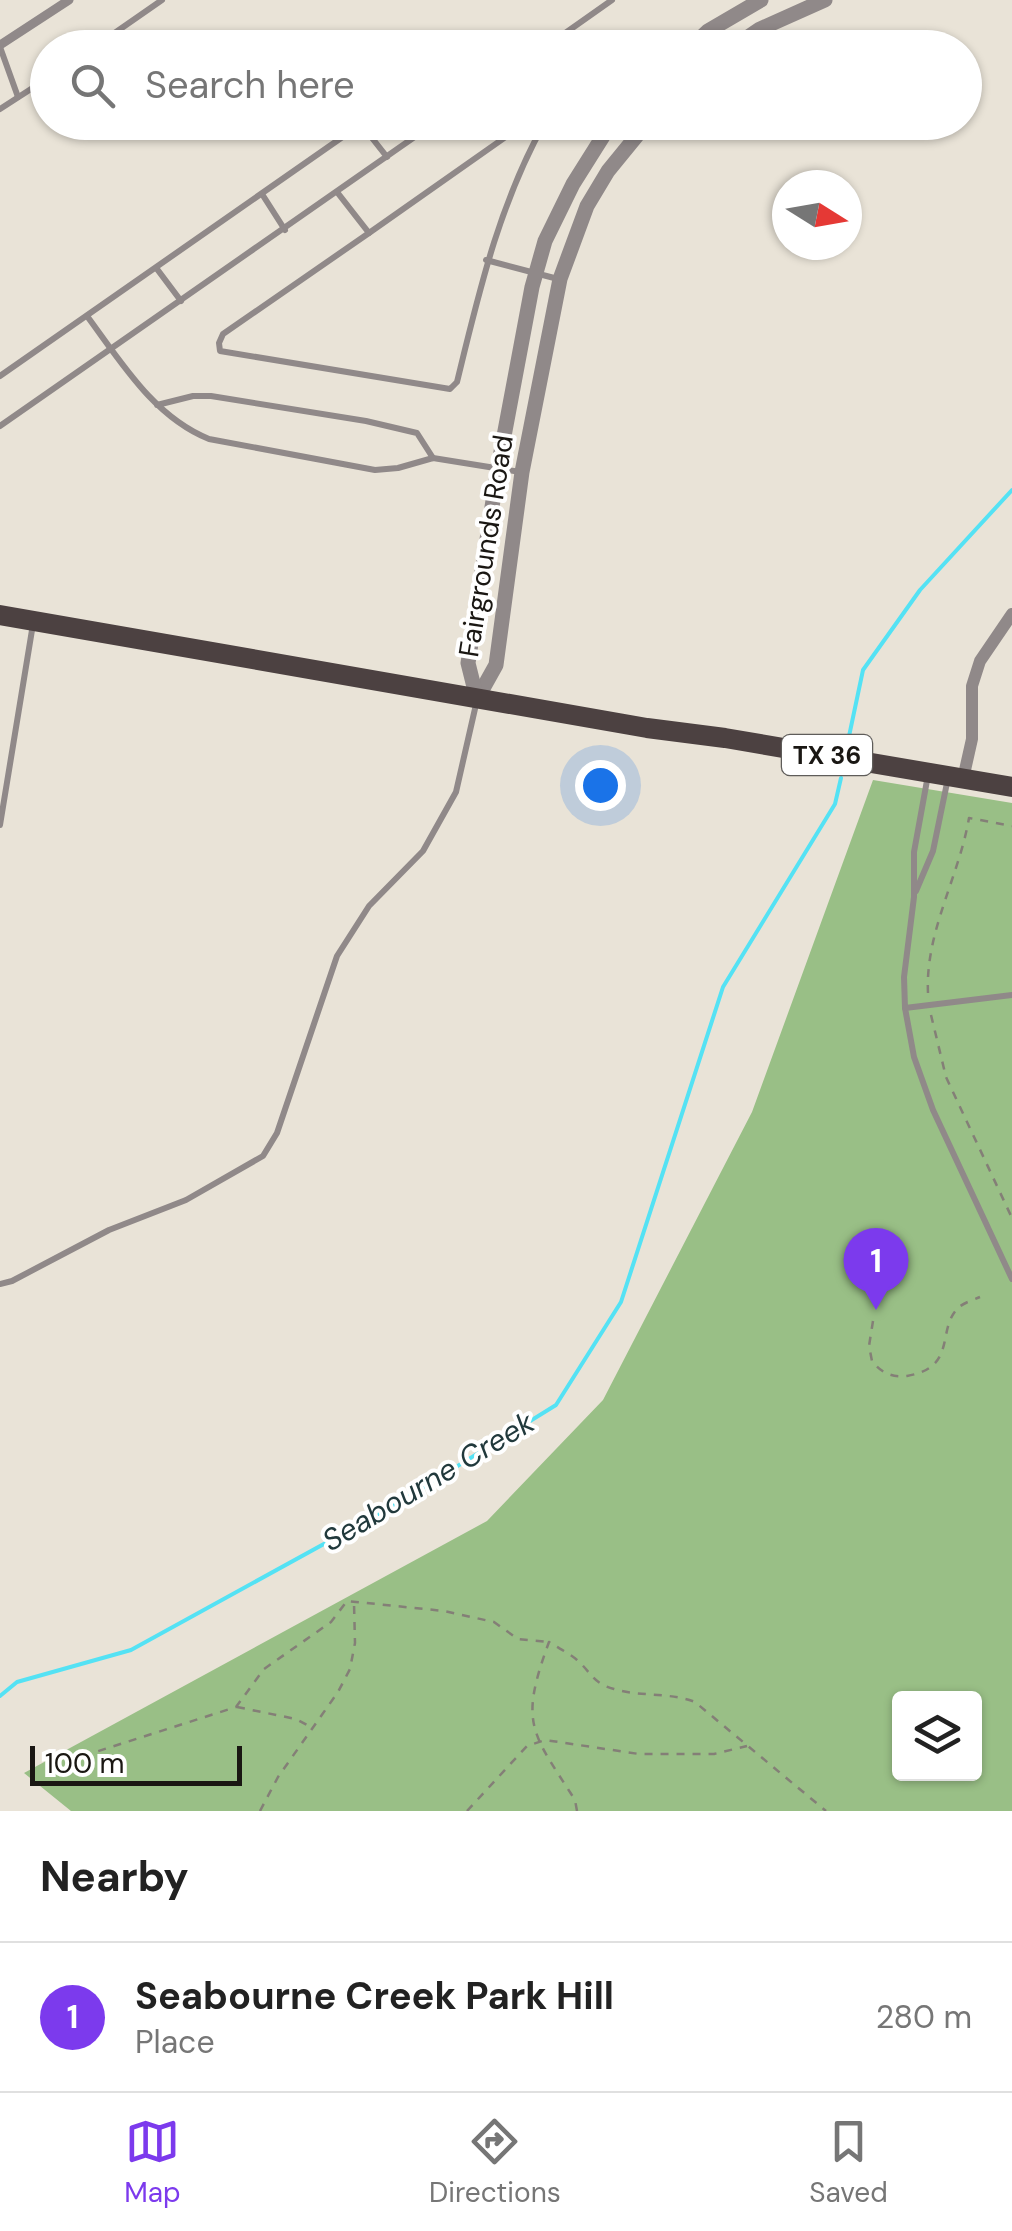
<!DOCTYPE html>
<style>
body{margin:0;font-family:"DM Sans",sans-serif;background:#f6f6f6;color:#222}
.controls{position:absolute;right:30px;bottom:30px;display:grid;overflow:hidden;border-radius:10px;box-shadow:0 2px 8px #0004}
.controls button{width:90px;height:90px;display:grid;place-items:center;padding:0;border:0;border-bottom:2px solid #e0e0e0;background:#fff;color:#222;font:50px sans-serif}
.compass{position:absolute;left:772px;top:170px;width:90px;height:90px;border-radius:50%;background:#fff;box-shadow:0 2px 8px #0004;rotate:101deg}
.scale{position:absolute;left:30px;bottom:25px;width:212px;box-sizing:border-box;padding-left:10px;border:5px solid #1a1713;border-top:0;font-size:28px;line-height:35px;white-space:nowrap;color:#1a1713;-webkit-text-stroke:8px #fff;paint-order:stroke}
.you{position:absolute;left:600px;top:785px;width:35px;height:35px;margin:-25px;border:8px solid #fff;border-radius:50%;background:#1a73e8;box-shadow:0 0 0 15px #1a73e833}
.badge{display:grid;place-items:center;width:65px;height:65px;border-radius:50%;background:#7c3aed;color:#fff;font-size:32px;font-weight:700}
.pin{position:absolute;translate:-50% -82px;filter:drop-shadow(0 2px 5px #0008)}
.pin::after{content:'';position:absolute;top:52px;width:35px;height:30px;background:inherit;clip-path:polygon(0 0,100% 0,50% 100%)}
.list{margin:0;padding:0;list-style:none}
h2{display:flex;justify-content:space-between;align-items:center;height:130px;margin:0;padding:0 40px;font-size:42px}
h2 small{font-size:32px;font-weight:400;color:#767676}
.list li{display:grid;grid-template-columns:65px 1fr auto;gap:30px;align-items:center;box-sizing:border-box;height:150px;padding:0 40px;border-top:2px solid #e0e0e0}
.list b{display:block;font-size:38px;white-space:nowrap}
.list p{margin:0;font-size:32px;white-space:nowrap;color:#767676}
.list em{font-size:32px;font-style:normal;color:#767676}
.icon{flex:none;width:55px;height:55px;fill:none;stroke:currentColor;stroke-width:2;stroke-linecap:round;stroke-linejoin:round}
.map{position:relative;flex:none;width:1012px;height:1811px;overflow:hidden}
.search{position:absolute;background:#fff;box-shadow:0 2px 8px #0004;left:30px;right:30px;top:30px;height:110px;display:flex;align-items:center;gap:25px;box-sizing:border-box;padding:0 35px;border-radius:55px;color:#767676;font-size:38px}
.sheet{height:280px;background:#fff}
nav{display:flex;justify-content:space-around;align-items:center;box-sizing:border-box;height:140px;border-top:2px solid #e0e0e0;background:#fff;font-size:28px;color:#767676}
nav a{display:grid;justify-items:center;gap:5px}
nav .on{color:#7c3aed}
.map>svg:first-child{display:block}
.green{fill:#99bf86;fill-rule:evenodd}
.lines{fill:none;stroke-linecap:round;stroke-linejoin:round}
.stream{stroke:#54e2f4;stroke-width:4}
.path{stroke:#847f77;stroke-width:2.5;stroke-dasharray:8 8;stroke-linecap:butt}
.service{stroke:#908989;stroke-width:6}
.pedestrian{stroke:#908989;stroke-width:9}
.minor{stroke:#908989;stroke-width:12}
.tertiary{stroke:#908989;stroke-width:15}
.primary{stroke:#4c4141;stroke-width:20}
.labels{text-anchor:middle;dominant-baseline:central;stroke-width:8;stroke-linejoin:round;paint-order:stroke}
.shield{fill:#fff;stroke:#5f5d5a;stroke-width:2.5}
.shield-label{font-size:25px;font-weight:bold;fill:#1a1713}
.street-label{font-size:28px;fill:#1a1713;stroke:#fff}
.water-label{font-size:30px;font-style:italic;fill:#21393c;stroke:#fff}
</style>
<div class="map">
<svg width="1012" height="1811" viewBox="0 0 1012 1811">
<rect width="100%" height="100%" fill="#e9e3d7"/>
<path class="green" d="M873,780L1012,803V1811H71L24,1773L487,1521L603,1400L752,1112ZM900,1698H974V1774H900Z"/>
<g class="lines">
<g class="stream">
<polyline points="848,741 863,670 920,590 1012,490"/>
<polyline points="0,1696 17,1682 131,1650 393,1506 556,1405 621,1302 723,987 835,804 841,778"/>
</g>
<g class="path">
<path d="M928,993C925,932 959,877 969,818L1012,826"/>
<polyline points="931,1015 946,1077 1012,1218"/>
<path d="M873,1321L869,1346L872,1361C881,1373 893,1378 907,1376C958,1367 936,1330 958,1308C963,1303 973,1300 980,1297"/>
<polyline points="237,1707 296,1719 311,1727"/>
<polyline points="83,1756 236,1707 264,1669 331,1622 347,1601 444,1611 494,1622 518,1639 549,1642"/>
<polyline points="260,1811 278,1777 338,1692 350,1669 355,1643 354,1603"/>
<polyline points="467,1811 527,1746 545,1740 639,1754 714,1754 747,1746"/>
<path d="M577,1811L575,1800C531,1731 519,1724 549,1642C558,1648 569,1653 577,1660C592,1673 592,1683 614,1689C641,1697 669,1692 695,1702L826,1811"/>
</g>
<g class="service">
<polyline points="0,47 18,97"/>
<polyline points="93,48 162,0"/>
<polyline points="544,48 612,0"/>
<polyline points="0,109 48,78"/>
<polyline points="361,124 387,157"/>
<polyline points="337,192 369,233 527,122"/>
<polyline points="262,194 285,230"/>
<path d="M369,233L223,334L219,343L220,351L450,389L457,382C479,292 499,204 545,122"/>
<polyline points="486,260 558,279"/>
<polyline points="157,269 181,301"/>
<path d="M87,316C121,362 154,417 209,439L375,470L398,468L433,458L520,472"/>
<polyline points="0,376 364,122"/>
<polyline points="157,405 193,396 211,396 366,421 417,433 433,458"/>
<polyline points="0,426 436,122"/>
<polyline points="928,775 914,852 914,897 904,977 905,1008 914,1057 933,1110 1012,1279"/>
<polyline points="0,825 33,624"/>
<polyline points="916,891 933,851 948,778"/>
<polyline points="905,1008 1012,995"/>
<polyline points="0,1284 12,1281 109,1230 186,1200 263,1156 277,1133 337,956 369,906 423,851 456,792 477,700"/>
</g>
<polyline class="pedestrian" points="0,45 69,0"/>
<polyline class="minor" points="963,779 972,739 972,686 980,661 1012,614"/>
<g class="tertiary">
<polyline points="690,48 708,31 761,0"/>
<polyline points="732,48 760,29 825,0"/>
<polyline points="477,699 496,665 522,472 560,279 587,206 608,171 648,122"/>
<polyline points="477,699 468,663 498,468 532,287 545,241 573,184 612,122"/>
</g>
<polyline class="primary" points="0,615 647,728 725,738 1012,787"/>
</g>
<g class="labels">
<rect class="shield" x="782" y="735" width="90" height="40" rx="8"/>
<g class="shield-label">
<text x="827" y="755">TX 36</text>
</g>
<g class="street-label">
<text transform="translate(486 546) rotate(-81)">Fairgrounds Road</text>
</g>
<g class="water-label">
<text transform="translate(428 1481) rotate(-31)">Seabourne Creek</text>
</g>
</g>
</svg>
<div class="controls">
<button><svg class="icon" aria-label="layers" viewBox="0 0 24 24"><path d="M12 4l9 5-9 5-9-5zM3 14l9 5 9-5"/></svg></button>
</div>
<svg class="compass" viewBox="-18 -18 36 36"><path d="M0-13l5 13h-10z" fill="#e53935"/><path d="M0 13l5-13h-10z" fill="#767676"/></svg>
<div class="scale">100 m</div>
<div class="you"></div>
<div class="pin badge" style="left:876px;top:1310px">1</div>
<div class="search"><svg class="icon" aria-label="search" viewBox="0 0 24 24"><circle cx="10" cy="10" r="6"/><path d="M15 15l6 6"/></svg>Search here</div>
</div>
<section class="sheet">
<h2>Nearby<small></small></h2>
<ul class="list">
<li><span class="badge">1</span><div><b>Seabourne Creek Park Hill</b><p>Place</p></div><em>280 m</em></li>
</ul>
</section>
<nav>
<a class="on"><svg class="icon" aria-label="map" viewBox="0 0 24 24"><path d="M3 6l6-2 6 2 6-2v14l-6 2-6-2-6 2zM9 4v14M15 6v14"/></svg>Map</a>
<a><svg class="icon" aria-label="directions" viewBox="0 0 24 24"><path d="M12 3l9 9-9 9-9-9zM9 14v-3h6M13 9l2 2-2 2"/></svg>Directions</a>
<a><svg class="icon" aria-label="saved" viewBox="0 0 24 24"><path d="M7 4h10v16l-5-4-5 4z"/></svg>Saved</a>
</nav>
